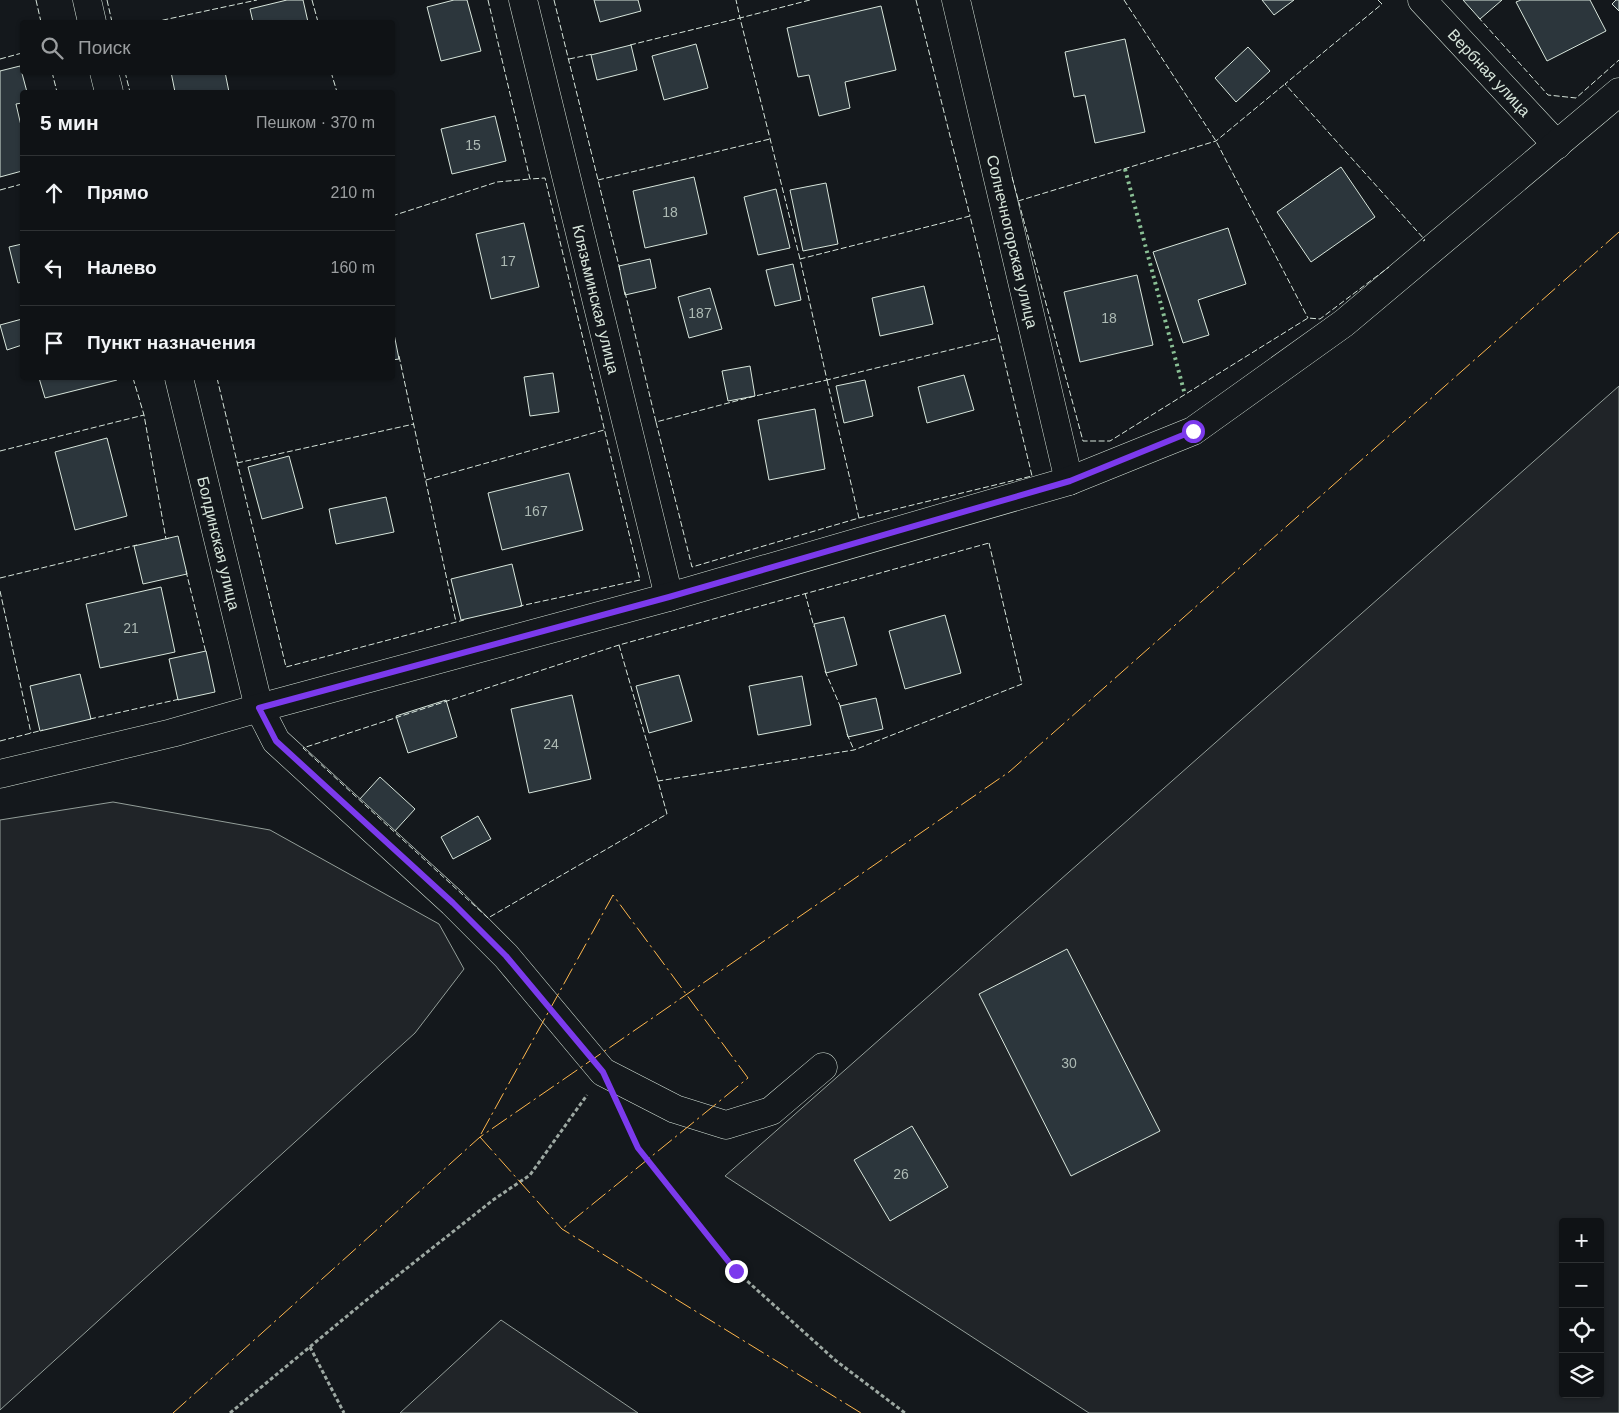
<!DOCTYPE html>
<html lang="ru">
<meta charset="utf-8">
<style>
body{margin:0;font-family:Arial,sans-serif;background:#1d2022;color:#f1f3f6}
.controls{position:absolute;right:15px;bottom:15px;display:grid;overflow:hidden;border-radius:5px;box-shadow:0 1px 4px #0004}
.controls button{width:45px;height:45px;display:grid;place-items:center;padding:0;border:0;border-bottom:1px solid #2f3234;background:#0f1215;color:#f1f3f6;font:25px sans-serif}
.stop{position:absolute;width:15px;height:15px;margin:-11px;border:4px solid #7c3aed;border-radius:50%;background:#fff}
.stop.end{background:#7c3aed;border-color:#fff;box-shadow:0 1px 5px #0008}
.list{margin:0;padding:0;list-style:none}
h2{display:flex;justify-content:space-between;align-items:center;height:65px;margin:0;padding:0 20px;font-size:21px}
h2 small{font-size:16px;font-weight:400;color:#9b9ea0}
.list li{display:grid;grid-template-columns:32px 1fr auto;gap:15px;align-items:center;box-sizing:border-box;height:75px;padding:0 20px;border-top:1px solid #2f3234}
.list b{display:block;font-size:19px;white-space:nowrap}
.list em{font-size:16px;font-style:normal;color:#9b9ea0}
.icon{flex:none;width:28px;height:28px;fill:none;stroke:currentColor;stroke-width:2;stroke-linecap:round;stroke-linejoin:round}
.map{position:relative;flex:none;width:1619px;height:1413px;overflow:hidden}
.search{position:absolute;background:#0f1215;box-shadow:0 1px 4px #0004;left:20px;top:20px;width:375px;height:55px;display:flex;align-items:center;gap:12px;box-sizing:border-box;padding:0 18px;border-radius:5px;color:#9b9ea0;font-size:19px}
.panel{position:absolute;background:#0f1215;box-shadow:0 1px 4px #0004;left:20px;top:90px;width:375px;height:290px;border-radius:5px}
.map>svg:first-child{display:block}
.green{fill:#202428;stroke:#939e99;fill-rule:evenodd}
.building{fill:#2c363c;stroke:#d8e6dc}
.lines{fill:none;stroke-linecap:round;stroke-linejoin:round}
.minor-casing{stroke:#d8e6dc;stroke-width:29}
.path{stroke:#9da8a2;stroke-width:3;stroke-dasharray:4 2.5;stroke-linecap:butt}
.minor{stroke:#14181c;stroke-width:28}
.hedge{stroke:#8ac095;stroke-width:4;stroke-dasharray:2.5 4;stroke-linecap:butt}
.fence{stroke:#d8e6dc;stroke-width:1;stroke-dasharray:6 2.5;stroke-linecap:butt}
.power{stroke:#ffb74d;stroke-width:1;stroke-dasharray:18 4 2.5 4;stroke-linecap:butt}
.route{stroke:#7c3aed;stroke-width:6}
.labels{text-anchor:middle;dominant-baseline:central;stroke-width:4;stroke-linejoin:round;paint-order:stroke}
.number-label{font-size:14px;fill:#adbab4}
.street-label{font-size:16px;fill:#d8e6dc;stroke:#14181c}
</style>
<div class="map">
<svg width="1619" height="1413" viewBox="0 0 1619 1413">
<rect width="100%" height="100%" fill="#14181c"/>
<g class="green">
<path d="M1619,386V1413H1089L725,1176ZM1563,1222H1600V1394H1563Z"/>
<polygon points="113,802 270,830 439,924 464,969 415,1033 0,1410 0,820"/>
<polygon points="501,1320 638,1413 400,1413"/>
</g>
<g class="building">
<polygon points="287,0 303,0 308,22 253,22 250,9"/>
<polygon points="454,0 467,0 481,51 441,61 427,7"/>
<polygon points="594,0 638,0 641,11 600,22"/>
<polygon points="1262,0 1294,0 1274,15"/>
<polygon points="1463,0 1502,0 1480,19"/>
<polygon points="1521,0 1590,0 1606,31 1547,61 1516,2"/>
<polygon points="1616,0 1619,0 1619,11 1612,4"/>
<polygon points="881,6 896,70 845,82 850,108 819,116 809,75 798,77 787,28"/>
<polygon points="1125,39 1145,132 1095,143 1085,95 1074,97 1065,52"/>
<polygon points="696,44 708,88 664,100 652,56"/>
<polygon points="631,45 637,70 597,80 591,55"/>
<polygon points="1248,47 1270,71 1236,102 1215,78"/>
<polygon points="20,66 27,92 22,92 22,103 16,104 22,130 22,153 21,153 22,171 0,177 0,71"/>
<polygon points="171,72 225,72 229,92 175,92"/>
<polygon points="495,116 506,161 452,174 441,129"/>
<polygon points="1341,167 1375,217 1311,262 1277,212"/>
<polygon points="694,177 707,234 645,248 633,191"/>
<polygon points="826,183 838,244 803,251 790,190"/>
<polygon points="776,189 790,248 758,255 744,197"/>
<polygon points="524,223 539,287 491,299 476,234"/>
<polygon points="1228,228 1246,284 1198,300 1209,335 1183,343 1153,252"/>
<polygon points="22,244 22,282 18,283 9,247"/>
<polygon points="650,259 656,288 625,295 619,266"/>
<polygon points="793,264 801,300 775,306 766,270"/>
<polygon points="1137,275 1153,345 1080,362 1064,292"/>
<polygon points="924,286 933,324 880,336 872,298"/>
<polygon points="710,288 722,329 689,338 678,297"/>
<polygon points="22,319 22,345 7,350 0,325"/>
<polygon points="392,324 399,359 392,360"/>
<polygon points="750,366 755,396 728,401 722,371"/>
<polygon points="553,373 559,412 530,416 524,377"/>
<polygon points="964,375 974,410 927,423 918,387"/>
<polygon points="39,378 116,378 117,380 45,398"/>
<polygon points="865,380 873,416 844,423 836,386"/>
<polygon points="815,409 825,469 769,480 758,420"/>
<polygon points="107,438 127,516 75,530 55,452"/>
<polygon points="289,456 303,508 262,519 248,467"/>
<polygon points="569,473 583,530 502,550 488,493"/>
<polygon points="386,497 394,532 336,544 329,509"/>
<polygon points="178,536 187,574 143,584 134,546"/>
<polygon points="512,564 522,606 461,620 451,579"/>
<polygon points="161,587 175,652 100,668 86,604"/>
<polygon points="945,615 961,673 905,689 889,631"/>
<polygon points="844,617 857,665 826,673 814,624"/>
<polygon points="206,651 215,692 178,700 169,659"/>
<polygon points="80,674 91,719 40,731 30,686"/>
<polygon points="679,675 692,721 649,733 636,686"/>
<polygon points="802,676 811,725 758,735 749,686"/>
<polygon points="572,695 591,779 529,793 511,709"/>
<polygon points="876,698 883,729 848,737 840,706"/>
<polygon points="446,700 457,737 408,753 396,716"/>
<polygon points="380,777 415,809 394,832 359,800"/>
<polygon points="478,816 491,839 453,859 441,837"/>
<polygon points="1067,949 1160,1131 1071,1176 979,994"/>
<polygon points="912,1126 948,1187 890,1221 854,1160"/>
</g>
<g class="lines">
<g class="minor-casing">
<g id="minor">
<polyline points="87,0 92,22"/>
<path id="s1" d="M523,0L669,597"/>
<path id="s2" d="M956,0L1069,481"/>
<path id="s3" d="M1422,0L1557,145"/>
<polyline points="104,72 109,92"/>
<path id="s4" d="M179,378L259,708L276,741L453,903L506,956L603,1072L675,1109L726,1125L771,1111L823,1067"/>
<polyline points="0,774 172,733 259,708 669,597 1069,481 1193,431 1344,323 1619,92"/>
</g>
</g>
<g class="path">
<polyline points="623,1116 637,1148 736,1271 835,1360 905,1413"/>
<polyline points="310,1347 344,1413"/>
<polyline points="230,1413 364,1302 493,1200 530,1175 587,1095"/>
</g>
<use href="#minor" class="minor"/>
<polyline class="hedge" points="1125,169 1185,395"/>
<g class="fence">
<polyline points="36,0 41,22"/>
<polyline points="107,0 112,22"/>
<polyline points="312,0 318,22"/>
<polyline points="488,0 530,179 545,178 640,580 520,606"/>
<polyline points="554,0 620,270"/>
<polyline points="916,0 970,216"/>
<polyline points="1124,0 1216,141 1308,318"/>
<polyline points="1378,0 1382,4 1285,84 1425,240 1423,241"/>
<polyline points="1478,17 1548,95 1576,98 1619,60"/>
<polyline points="154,22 257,0"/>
<polyline points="630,45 740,18 736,0"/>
<polyline points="0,59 22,53"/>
<polyline points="569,59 593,54"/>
<polyline points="52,72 57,92"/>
<polyline points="125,72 130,92"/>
<polyline points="331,72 337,92"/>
<polyline points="1012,177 1083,441 1110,441 1308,318 1320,319 1389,267"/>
<polyline points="598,180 770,139"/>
<polyline points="0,190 22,184"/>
<polyline points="1018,201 1216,141 1285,84"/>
<polyline points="392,216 497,182 530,179"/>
<polyline points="800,259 740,18 810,0"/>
<polyline points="625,292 656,422"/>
<polyline points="399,356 456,622"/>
<polyline points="133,378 144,415 166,539 169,538"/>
<polyline points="217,378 286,667 464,620"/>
<polygon points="827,380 859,518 692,567 656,422 755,396"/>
<polyline points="0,451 144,415"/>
<polyline points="237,463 414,424"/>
<polyline points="426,480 604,430"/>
<polyline points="859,518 1032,476 999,338 827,380 800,259 970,216 999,338"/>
<polygon points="989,543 1022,684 854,750 658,781 667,814 488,918 303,748 619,645"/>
<polyline points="186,571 206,653"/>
<polyline points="0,578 137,545"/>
<polyline points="0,591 31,733"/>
<polyline points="805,593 814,627"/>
<polyline points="619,645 658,781"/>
<polyline points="825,671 841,708"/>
<polyline points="90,719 180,699"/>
<polyline points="847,734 854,750"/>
<polyline points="0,741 43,730"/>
</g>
<g class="power">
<polyline points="481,1134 613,895 748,1078 562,1229"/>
<polyline points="480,1137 562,1229 861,1413"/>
<polyline points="173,1413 480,1137 1009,772 1619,232"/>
</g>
</g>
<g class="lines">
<polyline class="route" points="736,1271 638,1148 603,1072 506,956 453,903 276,741 259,708 669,597 1070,481 1193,431"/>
</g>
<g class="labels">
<g class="number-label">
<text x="473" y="145">15</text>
<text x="670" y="212">18</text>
<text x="508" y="261">17</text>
<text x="700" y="313">187</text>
<text x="1109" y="318">18</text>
<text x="536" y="511">167</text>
<text x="131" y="628">21</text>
<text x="551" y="744">24</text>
<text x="1069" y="1063">30</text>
<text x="901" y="1174">26</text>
</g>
<g class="street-label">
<text stroke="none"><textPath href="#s3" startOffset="99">Вербная улица</textPath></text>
<text stroke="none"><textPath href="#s2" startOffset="248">Солнечногорская улица</textPath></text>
<text stroke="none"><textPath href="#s1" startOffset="308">Клязьминская улица</textPath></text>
<text stroke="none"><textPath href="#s4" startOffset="170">Болдинская улица</textPath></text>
</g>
</g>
</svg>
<div class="controls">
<button>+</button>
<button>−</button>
<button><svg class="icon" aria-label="locate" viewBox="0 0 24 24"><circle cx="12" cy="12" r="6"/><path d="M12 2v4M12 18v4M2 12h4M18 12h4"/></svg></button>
<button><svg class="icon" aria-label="layers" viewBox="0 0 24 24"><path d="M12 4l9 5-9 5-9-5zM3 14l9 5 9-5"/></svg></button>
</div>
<div class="stop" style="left:1193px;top:431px"></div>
<div class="stop end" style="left:736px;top:1271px"></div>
<div class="search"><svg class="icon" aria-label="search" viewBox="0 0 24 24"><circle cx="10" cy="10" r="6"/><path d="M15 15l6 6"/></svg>Поиск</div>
<section class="panel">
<h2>5 мин<small>Пешком · 370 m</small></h2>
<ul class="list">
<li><svg class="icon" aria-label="ahead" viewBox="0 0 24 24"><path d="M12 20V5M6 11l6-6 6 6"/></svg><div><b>Прямо</b></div><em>210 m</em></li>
<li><svg class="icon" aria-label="left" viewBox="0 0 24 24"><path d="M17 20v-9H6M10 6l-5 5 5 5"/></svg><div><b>Налево</b></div><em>160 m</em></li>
<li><svg class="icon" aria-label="arrive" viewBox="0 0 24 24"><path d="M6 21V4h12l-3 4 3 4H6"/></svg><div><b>Пункт назначения</b></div></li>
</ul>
</section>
</div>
